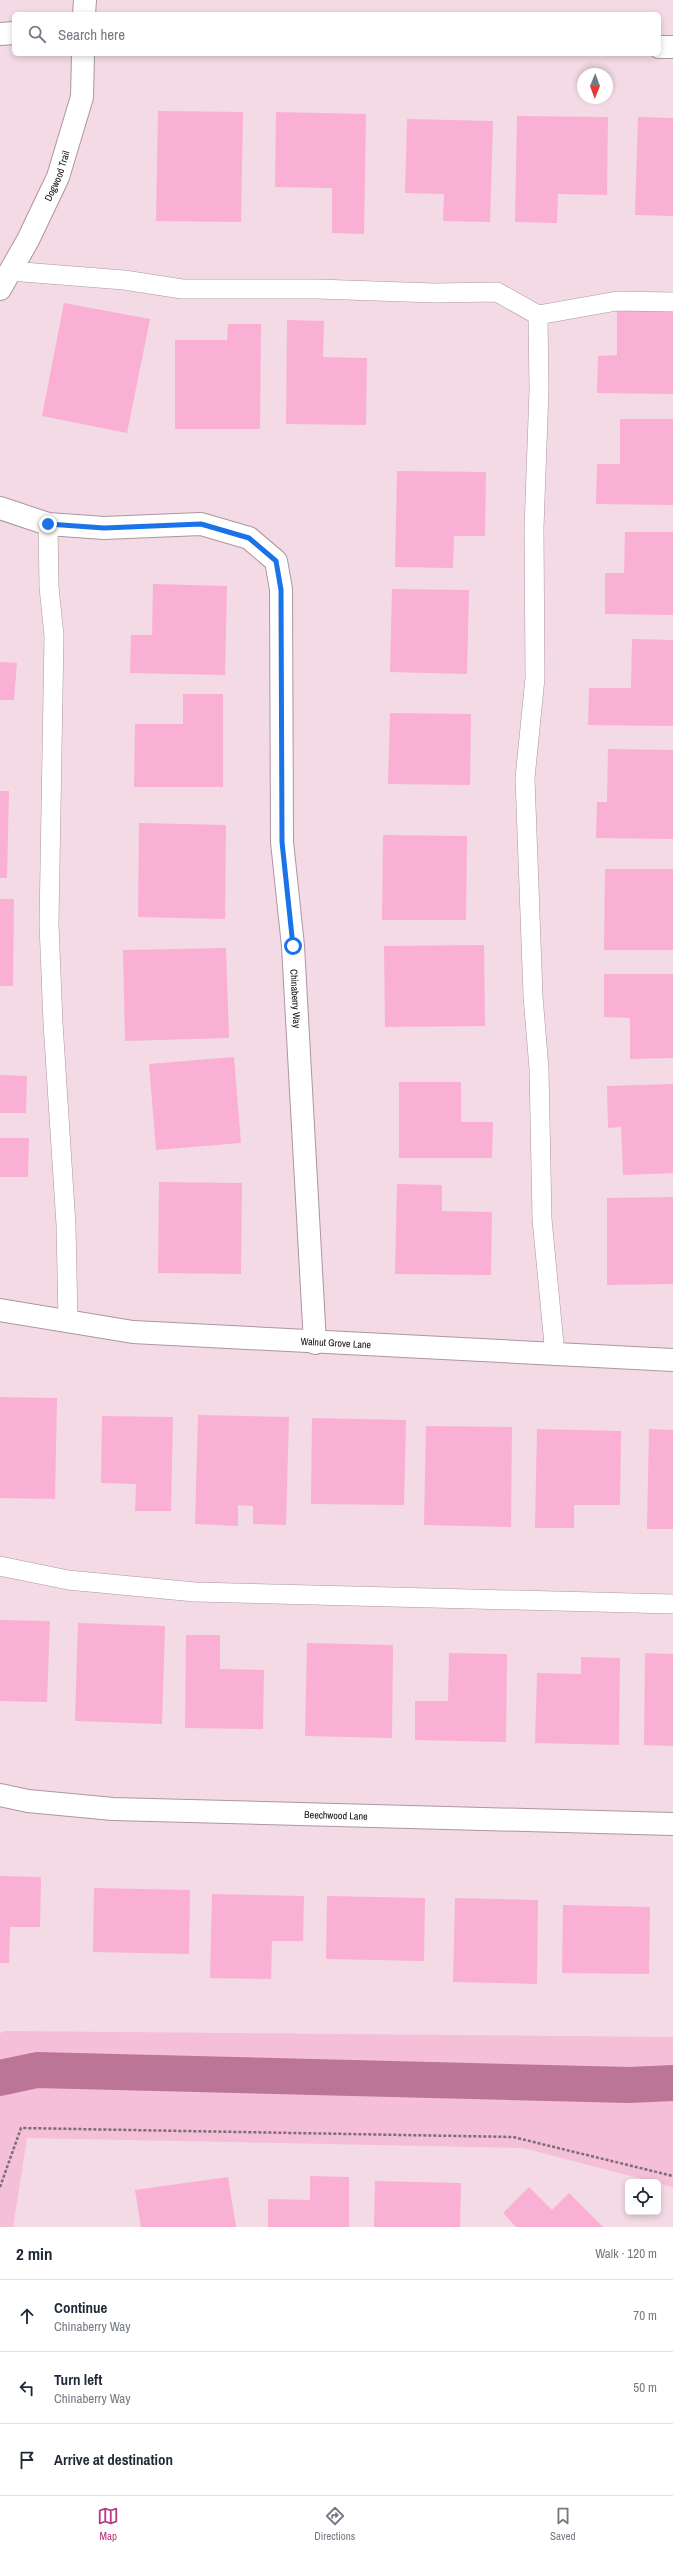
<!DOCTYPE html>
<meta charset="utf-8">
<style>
body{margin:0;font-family:"Archivo Narrow",sans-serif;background:#f6f6f7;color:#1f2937}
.controls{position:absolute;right:12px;bottom:12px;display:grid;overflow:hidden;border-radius:6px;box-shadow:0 2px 6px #0003}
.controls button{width:36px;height:36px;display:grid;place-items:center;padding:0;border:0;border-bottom:1px solid #e0e1e3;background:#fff;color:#1f2937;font:20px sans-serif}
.compass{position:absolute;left:577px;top:68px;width:36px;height:36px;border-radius:50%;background:#fff;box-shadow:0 2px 6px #0003;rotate:181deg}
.stop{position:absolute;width:12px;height:12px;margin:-9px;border:3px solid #1a73e8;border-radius:50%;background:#fff}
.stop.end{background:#1a73e8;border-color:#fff;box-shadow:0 1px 4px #0008}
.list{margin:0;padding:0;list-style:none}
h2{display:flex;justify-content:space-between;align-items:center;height:52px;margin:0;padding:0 16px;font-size:17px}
h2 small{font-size:13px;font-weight:400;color:#747a83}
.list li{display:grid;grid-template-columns:26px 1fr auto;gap:12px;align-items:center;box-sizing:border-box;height:72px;padding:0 16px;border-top:1px solid #e0e1e3}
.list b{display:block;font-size:15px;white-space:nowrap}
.list p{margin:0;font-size:13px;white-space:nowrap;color:#747a83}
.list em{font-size:13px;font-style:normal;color:#747a83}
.icon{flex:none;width:22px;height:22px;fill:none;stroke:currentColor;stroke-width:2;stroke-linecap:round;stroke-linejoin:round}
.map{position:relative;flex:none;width:673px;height:2227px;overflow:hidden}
.search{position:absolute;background:#fff;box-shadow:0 2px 6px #0003;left:12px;right:12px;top:12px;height:44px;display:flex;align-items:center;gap:10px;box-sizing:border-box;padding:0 14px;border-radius:6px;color:#747a83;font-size:15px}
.sheet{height:268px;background:#fff}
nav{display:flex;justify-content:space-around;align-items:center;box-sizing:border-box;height:56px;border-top:1px solid #e0e1e3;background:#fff;font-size:11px;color:#747a83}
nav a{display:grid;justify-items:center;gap:2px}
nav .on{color:#ba3a84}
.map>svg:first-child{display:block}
.green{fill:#f5bfd8}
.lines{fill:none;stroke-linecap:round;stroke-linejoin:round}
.canal{stroke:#ba7597;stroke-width:36}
.building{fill:#fab0d4}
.service-casing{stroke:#ad96a0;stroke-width:20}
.minor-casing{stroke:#ad96a0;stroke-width:24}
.path{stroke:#7d6d74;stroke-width:2.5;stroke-dasharray:3 2;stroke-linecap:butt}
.service{stroke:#fff;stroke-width:19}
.minor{stroke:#fff;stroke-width:22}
.route{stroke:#1a73e8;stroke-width:5}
.labels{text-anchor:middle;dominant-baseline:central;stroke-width:3;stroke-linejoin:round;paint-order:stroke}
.street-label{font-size:10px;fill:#120a0e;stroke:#fde9f2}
</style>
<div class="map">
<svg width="673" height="2227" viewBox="0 0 673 2227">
<rect width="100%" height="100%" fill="#f3dae5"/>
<polygon class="green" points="6,2031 673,2037 673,2187 523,2148 27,2138 13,2227 0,2227 0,2033"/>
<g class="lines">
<polyline class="canal" points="0,2078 37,2070 629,2085 673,2083"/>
</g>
<g class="building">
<polygon points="158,111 243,112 241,222 156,221"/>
<polygon points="276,112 366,114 364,234 332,233 332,188 275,187"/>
<polygon points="517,116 608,117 607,195 558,194 557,223 515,222"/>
<polygon points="638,117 673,118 673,216 635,215"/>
<polygon points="407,119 493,121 490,222 443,221 444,194 405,193"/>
<polygon points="64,303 150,319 127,433 42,416"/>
<polygon points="617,306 673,307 673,394 597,393 598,356 617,355"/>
<polygon points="287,320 324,321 323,357 367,358 366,425 286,424"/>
<polygon points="228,324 261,324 260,429 175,429 175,340 227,340"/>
<polygon points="620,419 673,419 673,505 596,504 597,464 620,464"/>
<polygon points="397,471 486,472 485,536 454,536 453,568 395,567"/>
<polygon points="625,532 673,532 673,615 605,614 605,573 624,573"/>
<polygon points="153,584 227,586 225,675 130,673 131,635 152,635"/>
<polygon points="392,589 469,590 467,674 390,672"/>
<polygon points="632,639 673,640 673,726 588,725 589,688 631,688"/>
<polygon points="0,662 17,663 14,700 0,700"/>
<polygon points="183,694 223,694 223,787 134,787 135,724 183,724"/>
<polygon points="390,713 471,714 470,785 388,784"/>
<polygon points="608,749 673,750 673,839 596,838 597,802 607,802"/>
<polygon points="0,791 9,791 7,878 0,878"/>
<polygon points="139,823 226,825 225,919 138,917"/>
<polygon points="383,835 467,836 466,920 382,920"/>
<polygon points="605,869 673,869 673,950 604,950"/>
<polygon points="0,899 14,899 13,986 0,986"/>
<polygon points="484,945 485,1026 385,1027 384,946"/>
<polygon points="226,948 229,1038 125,1041 123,950"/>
<polygon points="604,974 673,974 673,1058 630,1059 630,1018 604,1017"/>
<polygon points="234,1057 241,1143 156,1150 149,1064"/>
<polygon points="0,1075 27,1076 26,1113 0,1113"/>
<polygon points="399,1082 461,1082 461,1122 493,1122 492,1158 399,1158"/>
<polygon points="673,1084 673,1173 623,1175 621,1127 608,1128 607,1086"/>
<polygon points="0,1138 29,1138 28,1177 0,1177"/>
<polygon points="159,1182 242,1183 241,1274 158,1273"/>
<polygon points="397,1184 442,1185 442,1211 492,1212 491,1275 395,1274"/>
<polygon points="673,1197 673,1284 607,1285 607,1198"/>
<polygon points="0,1397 57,1398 55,1499 0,1498"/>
<polygon points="198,1415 289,1417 286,1525 253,1524 253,1506 238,1505 238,1526 195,1524"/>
<polygon points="102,1416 173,1417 171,1511 135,1511 136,1484 101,1483"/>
<polygon points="312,1418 406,1420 404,1505 311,1504"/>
<polygon points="426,1426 512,1427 511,1527 424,1525"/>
<polygon points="537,1429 621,1431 620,1505 574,1505 574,1528 535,1528"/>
<polygon points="649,1429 673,1430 673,1529 647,1529"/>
<polygon points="0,1620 50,1621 47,1702 0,1701"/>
<polygon points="78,1623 165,1626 162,1724 75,1721"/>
<polygon points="186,1635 220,1635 220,1669 264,1670 263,1729 185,1728"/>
<polygon points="307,1643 393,1645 392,1738 305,1736"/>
<polygon points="449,1653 507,1654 506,1742 415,1740 415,1701 448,1701"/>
<polygon points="645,1653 673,1654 673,1746 644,1745"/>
<polygon points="581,1657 620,1658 619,1745 535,1743 537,1673 581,1674"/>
<polygon points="0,1876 41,1877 40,1927 10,1927 9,1963 0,1963"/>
<polygon points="94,1888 190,1890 189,1954 93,1952"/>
<polygon points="212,1894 304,1896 303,1941 272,1941 271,1979 210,1978"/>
<polygon points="327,1896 425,1898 424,1961 326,1959"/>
<polygon points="455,1898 538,1900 537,1984 453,1982"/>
<polygon points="563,1905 650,1907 649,1974 562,1973"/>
<polygon points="310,2176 349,2177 349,2227 268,2227 268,2199 310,2200"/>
<polygon points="228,2177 236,2227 141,2227 135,2190"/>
<polygon points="375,2181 461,2183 460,2227 374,2227"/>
<polygon points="529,2187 552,2210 569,2193 603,2227 516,2227 503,2213"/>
</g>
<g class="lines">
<g class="service-casing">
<g id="service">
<polyline points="10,271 124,280 182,289 317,289 434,293 497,292 538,315 617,301 673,302"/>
<polyline points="538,315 539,390 534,528 535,678 525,778 533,996 539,1069 542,1219 555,1355"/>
<polyline points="48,524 49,587 54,636 49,924 53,1023 66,1225 68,1321"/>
<polyline points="0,1566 68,1580 195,1592 673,1604"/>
</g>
</g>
<g class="minor-casing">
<g id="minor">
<polyline points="84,14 85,0"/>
<polyline points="0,34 14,33"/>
<polyline points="659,47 673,47"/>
<path id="s1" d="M0,289L28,240L58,177L82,97L83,54"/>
<path id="s2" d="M0,508L48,524L104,528L201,524L249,538L276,561L281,589L282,842L293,946L315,1343"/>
<path id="s3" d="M0,1310L133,1332L673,1360"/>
<path id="s4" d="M0,1795L28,1801L113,1809L673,1824"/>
</g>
</g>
<polyline class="path" points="0,2187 21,2128 513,2137 673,2176"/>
<use href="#service" class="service"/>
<use href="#minor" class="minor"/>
</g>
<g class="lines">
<polyline class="route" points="48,524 104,528 201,524 249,538 276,561 281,590 282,842 293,946"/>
</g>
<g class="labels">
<g class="street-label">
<text stroke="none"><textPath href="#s1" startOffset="127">Dogwood Trail</textPath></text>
<text stroke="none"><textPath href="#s2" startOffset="728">Chinaberry Way</textPath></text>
<text stroke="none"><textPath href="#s3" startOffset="338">Walnut Grove Lane</textPath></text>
<text stroke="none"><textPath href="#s4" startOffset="337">Beechwood Lane</textPath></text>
</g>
</g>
</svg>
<div class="controls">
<button><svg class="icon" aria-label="locate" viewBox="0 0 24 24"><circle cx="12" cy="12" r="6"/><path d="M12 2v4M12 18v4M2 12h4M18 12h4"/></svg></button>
</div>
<svg class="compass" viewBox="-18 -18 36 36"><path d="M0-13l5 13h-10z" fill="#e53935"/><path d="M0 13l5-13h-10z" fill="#747a83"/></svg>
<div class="stop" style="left:293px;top:946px"></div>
<div class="stop end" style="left:48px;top:524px"></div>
<div class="search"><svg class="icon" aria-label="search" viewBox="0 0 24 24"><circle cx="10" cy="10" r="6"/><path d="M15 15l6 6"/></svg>Search here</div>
</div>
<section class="sheet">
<h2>2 min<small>Walk · 120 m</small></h2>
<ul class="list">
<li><svg class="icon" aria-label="ahead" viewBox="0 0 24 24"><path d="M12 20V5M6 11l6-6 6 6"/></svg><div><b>Continue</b><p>Chinaberry Way</p></div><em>70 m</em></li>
<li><svg class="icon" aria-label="left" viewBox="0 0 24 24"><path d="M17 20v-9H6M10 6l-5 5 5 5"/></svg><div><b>Turn left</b><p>Chinaberry Way</p></div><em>50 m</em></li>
<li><svg class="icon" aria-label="arrive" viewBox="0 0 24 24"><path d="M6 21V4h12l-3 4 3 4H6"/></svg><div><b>Arrive at destination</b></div></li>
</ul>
</section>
<nav>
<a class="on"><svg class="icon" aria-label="map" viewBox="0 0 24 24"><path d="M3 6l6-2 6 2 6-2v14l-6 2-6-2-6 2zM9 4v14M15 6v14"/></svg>Map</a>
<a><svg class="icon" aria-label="directions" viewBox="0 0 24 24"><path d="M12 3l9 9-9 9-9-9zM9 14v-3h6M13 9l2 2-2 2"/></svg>Directions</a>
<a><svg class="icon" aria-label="saved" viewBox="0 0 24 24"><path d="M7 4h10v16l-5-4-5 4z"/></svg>Saved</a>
</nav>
